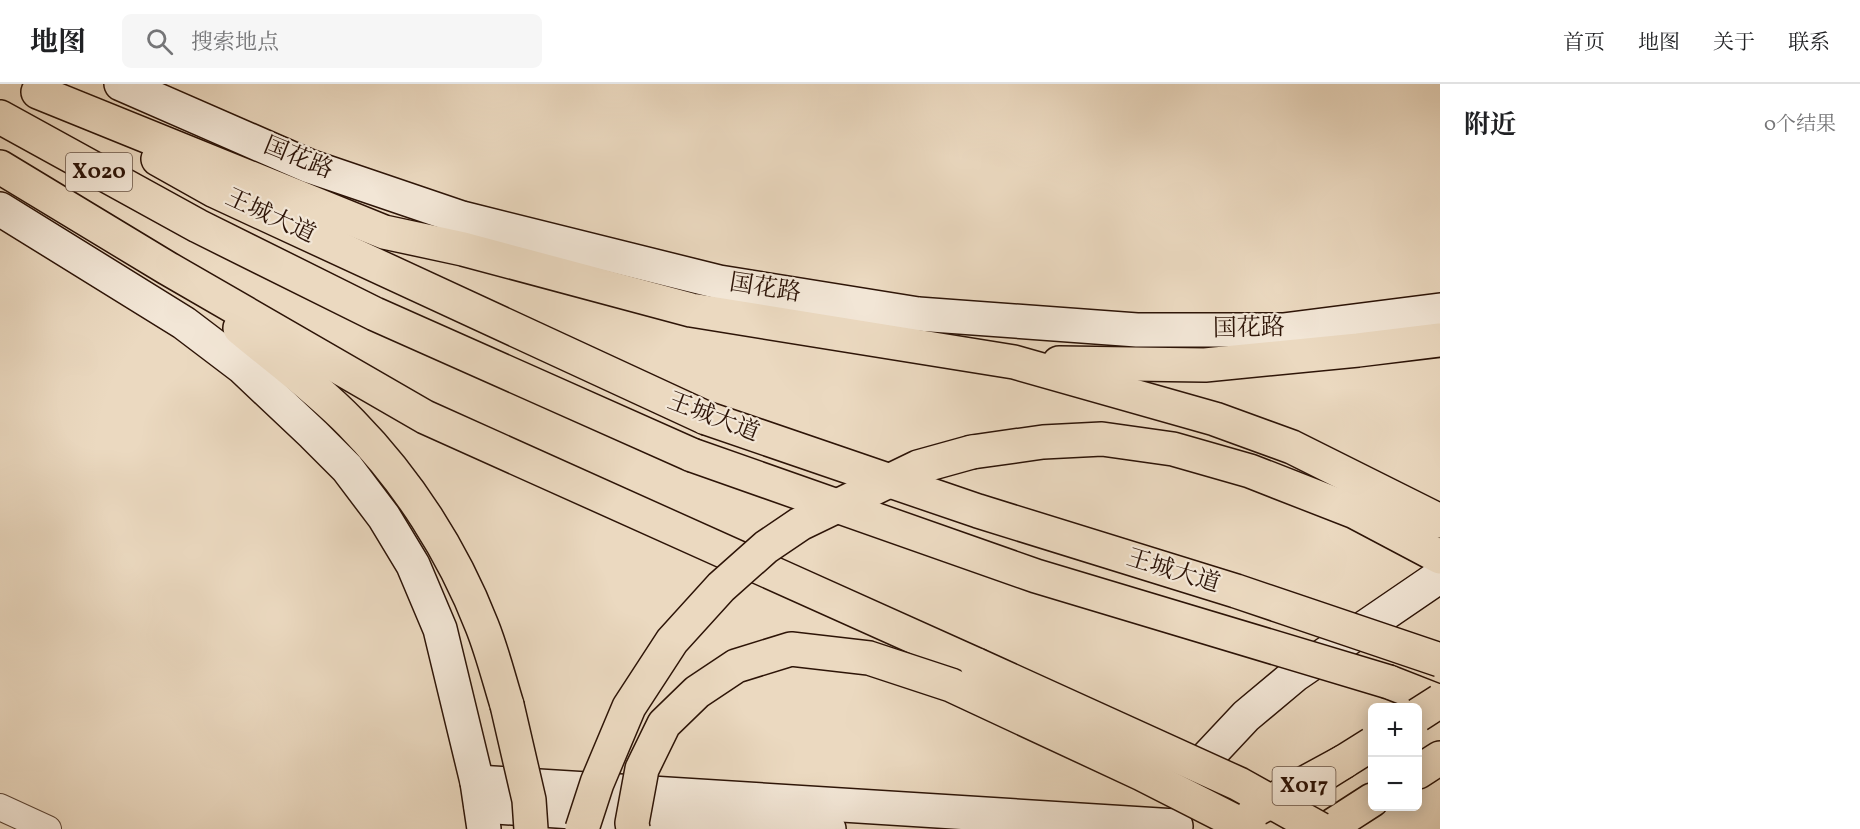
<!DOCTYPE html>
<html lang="zh">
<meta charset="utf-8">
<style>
body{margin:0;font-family:Vollkorn,"Noto Serif SC",serif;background:#f6f6f6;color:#202124}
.controls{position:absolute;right:18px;bottom:18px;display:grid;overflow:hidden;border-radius:9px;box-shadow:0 3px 15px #0003}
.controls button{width:54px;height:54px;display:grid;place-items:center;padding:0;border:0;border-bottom:2px solid #e0e0e0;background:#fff;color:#202124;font:30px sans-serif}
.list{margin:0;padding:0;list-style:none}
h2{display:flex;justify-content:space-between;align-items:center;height:78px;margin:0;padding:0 24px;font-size:26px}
h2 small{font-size:20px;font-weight:400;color:#757577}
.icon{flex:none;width:33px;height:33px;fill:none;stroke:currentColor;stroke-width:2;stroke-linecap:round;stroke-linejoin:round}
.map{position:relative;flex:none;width:1440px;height:745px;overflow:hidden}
header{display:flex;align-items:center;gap:36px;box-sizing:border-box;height:84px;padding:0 30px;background:#fff;border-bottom:2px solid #e0e0e0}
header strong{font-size:28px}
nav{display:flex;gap:33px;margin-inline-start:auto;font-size:21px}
.search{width:420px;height:54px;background:#f6f6f6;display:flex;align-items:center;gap:15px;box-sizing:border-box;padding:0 21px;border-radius:9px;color:#757577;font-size:22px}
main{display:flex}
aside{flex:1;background:#fff}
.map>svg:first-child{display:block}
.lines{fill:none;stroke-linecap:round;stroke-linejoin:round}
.minor-casing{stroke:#5c4535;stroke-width:28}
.secondary-casing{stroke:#2d1407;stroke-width:36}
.primary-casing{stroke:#2d1407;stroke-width:36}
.trunk-casing{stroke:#2d1407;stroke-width:36}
.minor{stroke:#f2e6d6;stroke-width:26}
.secondary{stroke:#f2e6d6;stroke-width:33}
.primary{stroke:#ebd9c0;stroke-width:33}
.trunk{stroke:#ebd9c0;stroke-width:33}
.primary-bridge-casing{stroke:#2d1407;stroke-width:36;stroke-linecap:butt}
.trunk-bridge-casing{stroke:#2d1407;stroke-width:36;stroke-linecap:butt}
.primary-bridge{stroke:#ebd9c0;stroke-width:33}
.trunk-bridge{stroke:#ebd9c0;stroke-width:33}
.labels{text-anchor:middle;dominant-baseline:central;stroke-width:4.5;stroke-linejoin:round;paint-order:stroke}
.shield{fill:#f2e6d6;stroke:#685345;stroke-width:1.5}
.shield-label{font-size:22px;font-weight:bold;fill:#2d1407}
.street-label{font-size:24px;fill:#2d1407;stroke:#f2e6d6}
</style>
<header>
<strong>地图</strong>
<div class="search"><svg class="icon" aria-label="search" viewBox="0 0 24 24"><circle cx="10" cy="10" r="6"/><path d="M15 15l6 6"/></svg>搜索地点</div>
<nav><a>首页</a><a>地图</a><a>关于</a><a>联系</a></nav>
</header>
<main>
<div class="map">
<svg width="1440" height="745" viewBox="0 0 1440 745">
<rect width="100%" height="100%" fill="#ebd9c0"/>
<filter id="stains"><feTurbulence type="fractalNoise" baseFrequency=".00333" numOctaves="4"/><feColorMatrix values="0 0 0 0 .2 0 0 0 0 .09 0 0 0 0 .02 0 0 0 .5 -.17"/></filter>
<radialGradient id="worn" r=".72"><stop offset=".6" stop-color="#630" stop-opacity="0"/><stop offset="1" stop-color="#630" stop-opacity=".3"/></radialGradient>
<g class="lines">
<g class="minor-casing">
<polyline id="minor" points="0,723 48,745"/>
</g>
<g class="secondary-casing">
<g id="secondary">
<polyline points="121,0 309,82 462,134 719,198 918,230 1137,246 1283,246 1440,226"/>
<polyline points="0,125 184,239 242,283 313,350 347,384 384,433 413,481 440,545 477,698 484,745"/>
<polyline points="477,698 1176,742"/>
<polyline points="1189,706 1200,681 1246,632 1295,591 1440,492"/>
<polyline points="481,722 829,745"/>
</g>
</g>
<g class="primary-casing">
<g id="primary">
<polyline points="1418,688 1440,674"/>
<polyline points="1327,745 1372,716"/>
</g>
</g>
<g class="trunk-casing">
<g id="trunk">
<polyline points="38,8 384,148 463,165 691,226 1014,278 1215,335 1292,363 1440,437"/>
<polyline points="0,33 198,142 375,230 692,371"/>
<polyline points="158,75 215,107 706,334"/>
<polyline points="0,83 167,184 425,333 977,581"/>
<path d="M240,244C277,275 317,304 351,339C407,396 453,467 482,542C492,567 499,595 507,621"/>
<polyline points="1059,279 1205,281 1358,266 1440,256"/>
<polyline points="972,368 1043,358 1102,355 1173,365 1250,387 1355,428 1440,473"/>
<polyline points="1389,598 1440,618"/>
</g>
</g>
<use href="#minor" class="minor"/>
<use href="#secondary" class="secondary"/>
<use href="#primary" class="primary"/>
<use href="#trunk" class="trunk"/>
<g class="primary-bridge-casing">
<g id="primary-bridge">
<polyline points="1418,631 1440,617"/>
<polyline points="1321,692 1372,660"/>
</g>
</g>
<g class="trunk-bridge-casing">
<g id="trunk-bridge">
<polyline points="706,334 978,427 1236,507 1440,576"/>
<polyline points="692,371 1036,492 1389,598"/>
<polyline points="977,581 1239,700 1320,745"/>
<polyline points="507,621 529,716 531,745"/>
<polyline points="1255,726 1345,677"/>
<polyline points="582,745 597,699 629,623 672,557 721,503 766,463 800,440 918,383 972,368"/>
<polyline points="633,745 632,739 642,685 664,640 697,608 736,582 791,565 869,574 951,601 1142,690 1250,745"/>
</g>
</g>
<use href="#primary-bridge" class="primary-bridge"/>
<use href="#trunk-bridge" class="trunk-bridge"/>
</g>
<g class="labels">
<g class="shield">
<rect x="66" y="69" width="66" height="38" rx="4.5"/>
<rect x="1272.5" y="683" width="63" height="38" rx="4.5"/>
</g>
<g class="shield-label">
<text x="99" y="88">X020</text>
<text x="1304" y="702">X017</text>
</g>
<g class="street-label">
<text transform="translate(298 75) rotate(22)">国花路</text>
<text transform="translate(270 133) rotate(25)">王城大道</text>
<text transform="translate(765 205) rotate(9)">国花路</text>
<text transform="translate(1249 245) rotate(-1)">国花路</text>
<text transform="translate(713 334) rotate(21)">王城大道</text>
<text transform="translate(1173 488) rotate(17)">王城大道</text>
</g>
</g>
<rect width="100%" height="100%" filter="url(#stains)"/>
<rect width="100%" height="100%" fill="url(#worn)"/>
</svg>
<div class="controls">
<button>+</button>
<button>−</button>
</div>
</div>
<aside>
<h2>附近<small>0个结果</small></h2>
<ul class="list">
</ul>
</aside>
</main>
